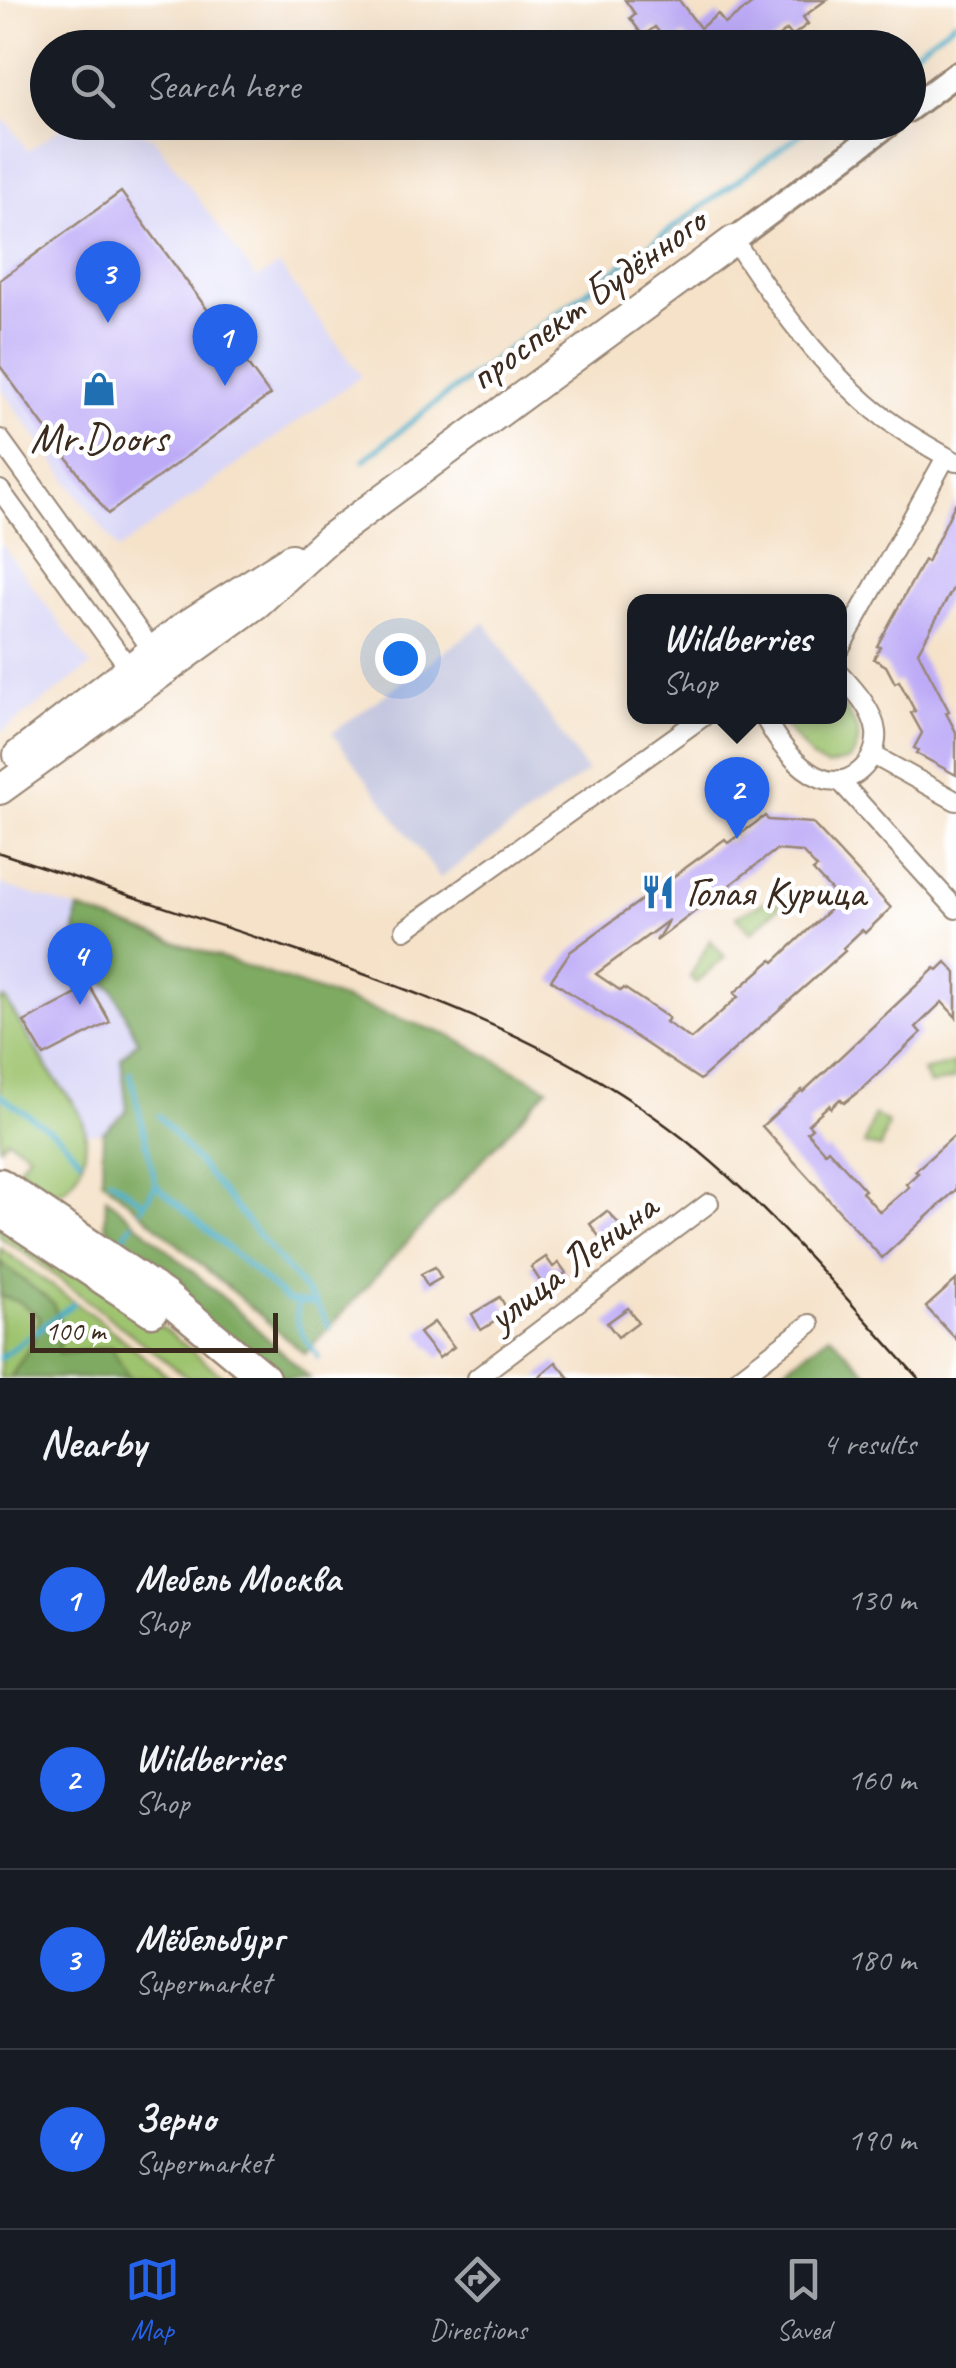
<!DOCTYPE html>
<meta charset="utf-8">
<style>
body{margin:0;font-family:Caveat,sans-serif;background:#20242c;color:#f1f3f6}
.scale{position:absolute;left:30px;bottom:25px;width:248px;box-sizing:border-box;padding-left:10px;border:5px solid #3b2a1e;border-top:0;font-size:28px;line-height:35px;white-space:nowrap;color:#3b2a1e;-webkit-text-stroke:8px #fff;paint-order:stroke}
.you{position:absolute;left:400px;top:658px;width:35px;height:35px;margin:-25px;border:8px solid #fff;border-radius:50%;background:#1a73e8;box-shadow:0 0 0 15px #1a73e833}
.badge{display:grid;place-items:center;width:65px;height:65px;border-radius:50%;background:#2563eb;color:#fff;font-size:32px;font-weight:700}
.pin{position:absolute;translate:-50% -82px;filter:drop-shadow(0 2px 5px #0008)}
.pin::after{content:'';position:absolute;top:52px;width:35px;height:30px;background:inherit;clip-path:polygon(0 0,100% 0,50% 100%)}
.popup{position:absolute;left:627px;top:594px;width:220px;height:130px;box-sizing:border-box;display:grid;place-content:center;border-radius:20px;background:#171b24;filter:drop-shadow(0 2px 8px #0005);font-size:32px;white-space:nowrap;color:#9ea1a6}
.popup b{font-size:38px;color:#f1f3f6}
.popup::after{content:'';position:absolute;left:50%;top:100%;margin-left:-20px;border:20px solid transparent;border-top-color:#171b24}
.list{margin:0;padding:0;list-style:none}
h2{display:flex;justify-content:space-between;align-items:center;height:130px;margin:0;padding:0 40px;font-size:42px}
h2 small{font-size:32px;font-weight:400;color:#9ea1a6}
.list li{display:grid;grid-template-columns:65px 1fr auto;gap:30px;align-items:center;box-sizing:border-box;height:180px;padding:0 40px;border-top:2px solid #363941}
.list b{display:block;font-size:38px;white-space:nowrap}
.list p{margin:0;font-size:32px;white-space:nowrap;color:#9ea1a6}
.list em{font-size:32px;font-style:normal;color:#9ea1a6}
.icon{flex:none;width:55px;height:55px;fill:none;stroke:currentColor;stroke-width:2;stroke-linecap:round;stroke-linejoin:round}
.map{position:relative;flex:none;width:956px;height:1378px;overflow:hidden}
.search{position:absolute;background:#171b24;box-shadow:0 10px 40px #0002;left:30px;right:30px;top:30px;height:110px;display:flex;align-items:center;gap:25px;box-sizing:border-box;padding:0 35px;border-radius:55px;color:#9ea1a6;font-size:38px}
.sheet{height:850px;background:#171b24}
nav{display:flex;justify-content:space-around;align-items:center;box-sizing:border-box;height:140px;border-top:2px solid #363941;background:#171b24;font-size:28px;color:#9ea1a6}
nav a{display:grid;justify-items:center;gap:5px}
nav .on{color:#2563eb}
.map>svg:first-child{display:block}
.built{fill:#d9d7f7}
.industrial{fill:#c0c2dd}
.green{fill:#9fc46f;stroke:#6d7746;stroke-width:2.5}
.forest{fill:#7faa62;stroke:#5d6a40;stroke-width:2.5}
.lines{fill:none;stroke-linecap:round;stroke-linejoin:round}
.stream{stroke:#4bafca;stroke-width:5}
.building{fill:#bdabf7;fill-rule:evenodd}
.minor-casing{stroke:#988674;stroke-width:22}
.tertiary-casing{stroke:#988674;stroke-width:28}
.secondary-casing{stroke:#988674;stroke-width:32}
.primary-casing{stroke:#988674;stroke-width:35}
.minor{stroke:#fff;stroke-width:18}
.tertiary{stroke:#fff;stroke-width:22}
.secondary{stroke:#fff;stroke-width:28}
.primary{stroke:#fff;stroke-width:30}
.tram{stroke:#3b2a1e;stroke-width:2.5}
.labels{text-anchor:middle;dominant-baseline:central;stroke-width:9;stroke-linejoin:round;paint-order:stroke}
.street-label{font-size:42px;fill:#3b2a1e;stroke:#fff}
.poi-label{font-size:42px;fill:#3b2a1e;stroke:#fff}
</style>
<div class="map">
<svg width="956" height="1378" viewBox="0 0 956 1378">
<rect width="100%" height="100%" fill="#fff"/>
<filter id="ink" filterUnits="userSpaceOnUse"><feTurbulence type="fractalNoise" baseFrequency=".01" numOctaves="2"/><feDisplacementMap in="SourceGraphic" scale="20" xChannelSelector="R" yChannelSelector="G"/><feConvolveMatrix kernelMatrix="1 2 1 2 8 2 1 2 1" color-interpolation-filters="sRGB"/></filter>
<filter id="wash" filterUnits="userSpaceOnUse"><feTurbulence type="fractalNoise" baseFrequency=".0048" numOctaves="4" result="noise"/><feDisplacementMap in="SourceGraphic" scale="40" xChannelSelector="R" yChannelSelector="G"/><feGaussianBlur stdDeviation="2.25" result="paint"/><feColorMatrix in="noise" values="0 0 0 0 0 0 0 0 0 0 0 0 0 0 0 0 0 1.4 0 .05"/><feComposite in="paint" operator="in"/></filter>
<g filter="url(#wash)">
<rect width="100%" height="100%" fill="#f5e2c9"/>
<g class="built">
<polygon points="6,120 28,151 68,123 117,123 154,138 257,279 279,265 361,376 118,550 0,387 0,124"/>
<polygon points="0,542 91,666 0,733"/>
<polygon points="0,884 78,909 72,959 113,989 138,1041 121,1058 128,1111 103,1132 85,1134 79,1111 56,1082 5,999 0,1000"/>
</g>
<polygon class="industrial" points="485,622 587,772 440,878 332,733"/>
<g class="green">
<path d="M840,701C854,721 868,738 849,760L827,766L813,759L778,717L840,716Z"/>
<polygon points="773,898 780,906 751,933 736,916"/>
<polygon points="710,940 725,957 696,983 690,977"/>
<path d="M5,999C20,1023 35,1048 50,1072C58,1085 70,1096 78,1110C93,1136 86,1176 60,1192L47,1188L18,1169L29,1153L7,1139L0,1147V1000Z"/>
<polygon points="954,1063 955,1079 929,1085 923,1071"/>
<polygon points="874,1115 888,1123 880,1148 864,1145"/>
<polygon points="0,1220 170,1333 225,1378 188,1378 31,1257 0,1237"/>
<polygon points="0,1248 99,1320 170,1378 45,1378 24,1358 10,1378 0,1378"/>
</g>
<g class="forest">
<polygon points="78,909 448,1035 548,1088 305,1354 102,1179 103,1132 127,1111 121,1058 138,1041 113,989 72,959"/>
<polygon points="106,1197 227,1301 310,1378 277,1378 129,1260 105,1224"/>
<polygon points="0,1262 53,1303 60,1322 59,1354 111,1347 129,1378 10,1378 34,1340 40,1317 19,1302 0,1296"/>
<polygon points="830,1335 872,1378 772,1378"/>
</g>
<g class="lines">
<g class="stream">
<polyline points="908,56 956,21"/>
<polyline points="364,460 430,407 817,122"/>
<polyline points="130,1072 156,1185 141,1209"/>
<polyline points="0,1095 60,1137 80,1159"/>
<polyline points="159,1116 316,1304 330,1328"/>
<polyline points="110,1179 144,1203"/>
<polyline points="156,1185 288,1301 316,1304"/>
<polyline points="120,1243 132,1224"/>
<path d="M298,1302C292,1325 305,1338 318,1357"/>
<polyline points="0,1358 73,1304"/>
</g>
</g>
<g id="blocks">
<g class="building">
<polygon points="625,0 679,0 700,28 718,14 725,24 757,0 826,0 803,17 808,24 792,36 787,30 763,48 693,48 684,35 670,46 655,27 643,36 630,18 635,14"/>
<polygon points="121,192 270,395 108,514 0,366 0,280"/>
<polygon points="956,502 956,583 918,652 949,711 946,713 956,732 956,775 916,753 918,750 914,748 922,733 911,713 915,711 899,681 895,683 886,666 874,659 880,647 877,646 924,560 927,562"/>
<path d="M765,816L768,820L812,823L891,908L865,933L862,930L843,948L845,951L700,1080L551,980L570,952L725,839L728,843ZM776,850L802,852L817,868L813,871L840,900L774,962L772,960L734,993L738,997L691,1039L666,1022L669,1018L624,988L621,991L596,974L669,920L656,941Z"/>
<polygon points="946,962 956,973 956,1017 942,1002 916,1027 921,1033 863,1088 844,1103 840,1099 831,1108 829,1105 808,1124 812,1128 807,1132 825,1152 828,1149 865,1190 862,1192 880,1212 909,1187 906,1184 918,1173 915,1171 956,1134 956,1190 882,1258 762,1126 802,1090 803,1092 935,968 938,970"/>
<polygon points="90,987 110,1022 44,1056 24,1022"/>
<polygon points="607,1211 625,1230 605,1245 590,1224"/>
<polygon points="546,1257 553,1267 559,1263 566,1273 544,1287 531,1267"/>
<polygon points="435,1267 441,1278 427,1286 421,1274"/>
<polygon points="956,1280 956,1339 926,1307"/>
<polygon points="500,1297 509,1313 481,1330 472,1314"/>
<polygon points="628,1308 638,1322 618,1337 607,1323"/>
<polygon points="434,1322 454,1347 439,1358 419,1333"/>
<polygon points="556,1362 569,1378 537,1378"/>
</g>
</g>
</g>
<g filter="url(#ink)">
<use href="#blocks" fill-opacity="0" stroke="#988674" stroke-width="2.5"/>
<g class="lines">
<g class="minor-casing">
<g id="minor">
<path d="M734,240C772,298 814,357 866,403C892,426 925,445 956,462"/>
<polyline points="0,439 158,658"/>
<polyline points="0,490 135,676"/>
<polyline points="840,648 946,457"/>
<path d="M764,716C776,740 796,768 821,778C850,790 879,761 876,732C874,711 854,689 840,674"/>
<polyline points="873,755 956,801"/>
<polyline points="839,780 956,909"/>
<polyline points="405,930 704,716"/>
<polyline points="477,1378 709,1203"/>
<polyline points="739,1378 810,1324"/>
</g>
</g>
<g class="tertiary-casing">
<g id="tertiary">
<polyline points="908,110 956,74"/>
<polyline points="734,240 892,122"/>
</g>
</g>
<g class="secondary-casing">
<g id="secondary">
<polyline points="18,755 183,627 291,558"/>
<polyline points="0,790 257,604 328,539 734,240"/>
</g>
</g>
<g class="primary-casing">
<g id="primary">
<polyline points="0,1184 165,1296 264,1378"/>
<polyline points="0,1211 152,1311"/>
</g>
</g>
<use href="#minor" class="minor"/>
<use href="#tertiary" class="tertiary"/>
<use href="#secondary" class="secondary"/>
<use href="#primary" class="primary"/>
<path class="tram" d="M0,853C91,883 182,913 273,943C407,988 540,1034 656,1118C756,1189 836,1288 918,1378"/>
</g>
</g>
<defs>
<g id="shop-bare" transform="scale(2.7)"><path d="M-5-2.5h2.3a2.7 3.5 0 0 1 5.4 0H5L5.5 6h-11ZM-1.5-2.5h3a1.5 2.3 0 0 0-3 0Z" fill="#1f6fb2" stroke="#fff" stroke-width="2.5" paint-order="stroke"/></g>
<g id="restaurant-bare" transform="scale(2.7)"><path d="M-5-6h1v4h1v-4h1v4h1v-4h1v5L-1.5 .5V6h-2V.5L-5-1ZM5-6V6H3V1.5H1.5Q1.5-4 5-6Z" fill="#1f6fb2" stroke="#fff" stroke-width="2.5" paint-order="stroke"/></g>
</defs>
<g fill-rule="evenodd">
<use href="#shop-bare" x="99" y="389"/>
<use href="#restaurant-bare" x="658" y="892"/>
</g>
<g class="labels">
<g class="street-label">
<text transform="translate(587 299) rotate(-36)">проспект Будённого</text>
<text transform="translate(572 1262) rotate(-37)">улица Ленина</text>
</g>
<g class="poi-label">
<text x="99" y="438">Mr.Doors</text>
<text x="686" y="892" text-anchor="start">Голая Курица</text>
</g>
</g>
</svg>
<div class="scale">100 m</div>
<div class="you"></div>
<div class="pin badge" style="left:225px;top:386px">1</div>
<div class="pin badge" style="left:737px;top:839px">2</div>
<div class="popup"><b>Wildberries</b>Shop</div>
<div class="pin badge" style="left:108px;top:323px">3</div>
<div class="pin badge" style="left:80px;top:1005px">4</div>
<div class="search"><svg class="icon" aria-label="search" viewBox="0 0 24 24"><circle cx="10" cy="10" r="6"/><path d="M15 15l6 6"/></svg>Search here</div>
</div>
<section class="sheet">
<h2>Nearby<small>4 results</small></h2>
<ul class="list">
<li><span class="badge">1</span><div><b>Мебель Москва</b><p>Shop</p></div><em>130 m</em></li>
<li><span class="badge">2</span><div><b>Wildberries</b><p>Shop</p></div><em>160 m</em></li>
<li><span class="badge">3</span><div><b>Мёбельбург</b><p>Supermarket</p></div><em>180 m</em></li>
<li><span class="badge">4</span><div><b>Зерно</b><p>Supermarket</p></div><em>190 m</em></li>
</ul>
</section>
<nav>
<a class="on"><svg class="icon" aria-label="map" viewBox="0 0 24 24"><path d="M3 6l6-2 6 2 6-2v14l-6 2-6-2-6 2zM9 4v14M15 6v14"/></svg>Map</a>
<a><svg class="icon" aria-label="directions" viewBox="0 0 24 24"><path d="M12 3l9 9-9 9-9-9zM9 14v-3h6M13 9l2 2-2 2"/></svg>Directions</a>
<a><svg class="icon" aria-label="saved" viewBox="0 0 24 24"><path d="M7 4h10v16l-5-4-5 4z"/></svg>Saved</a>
</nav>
